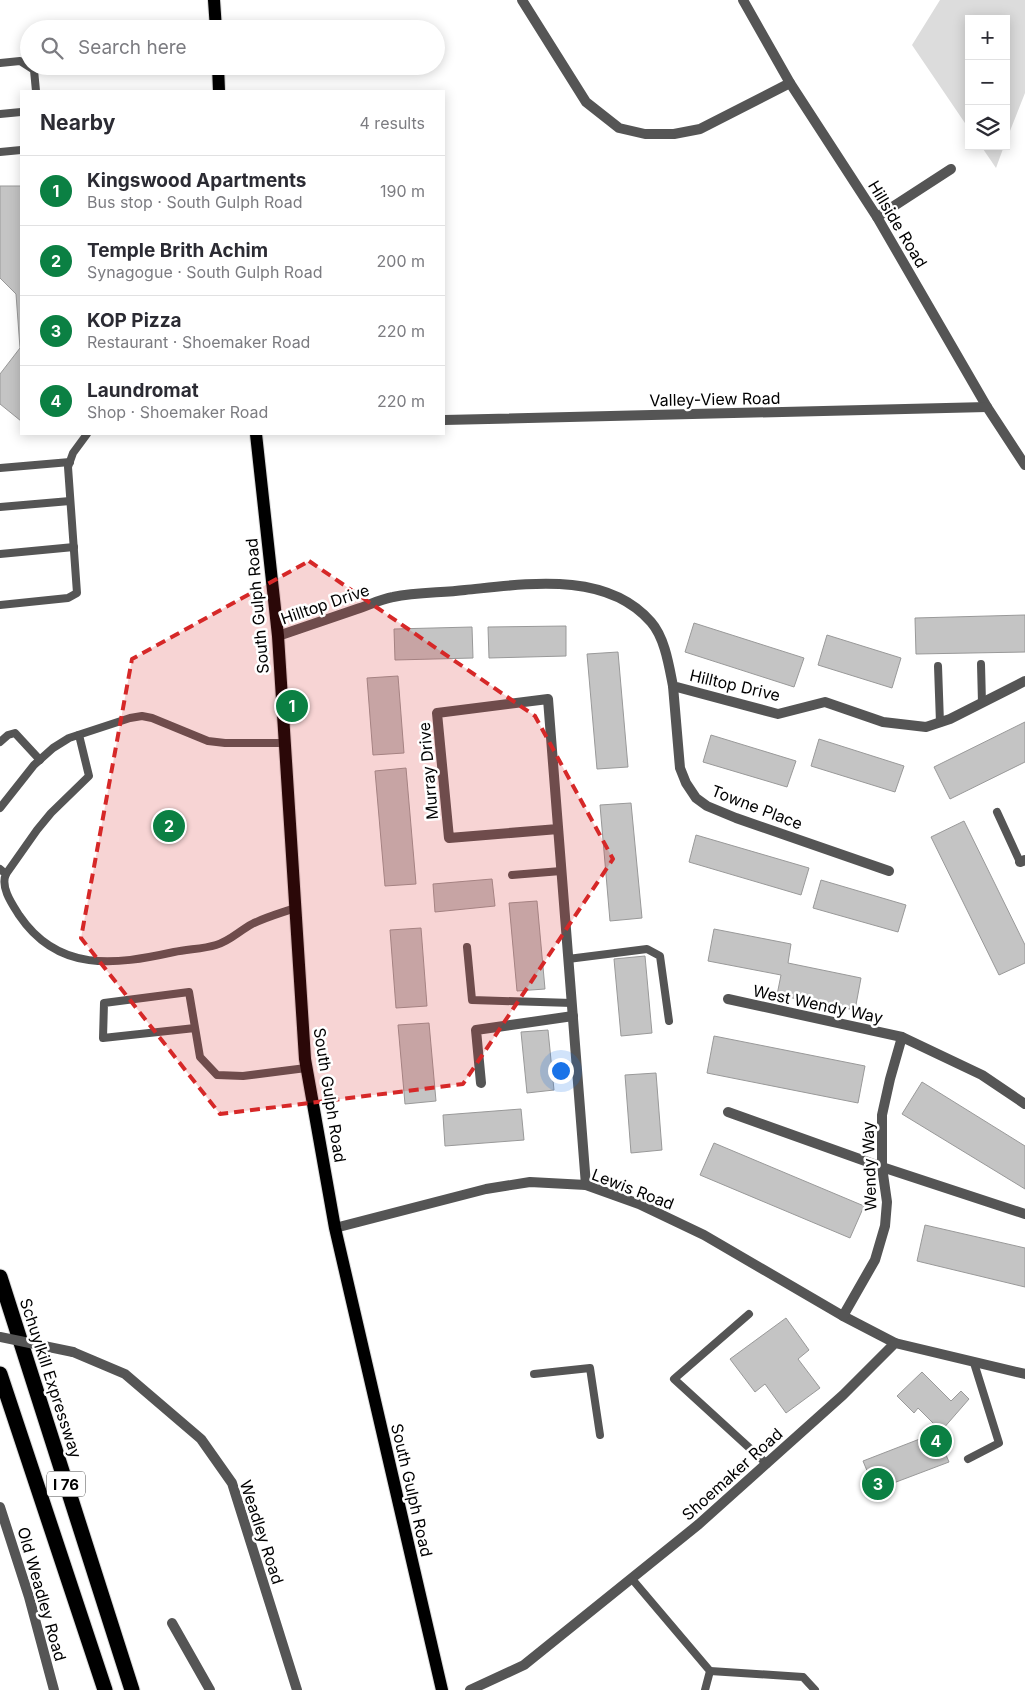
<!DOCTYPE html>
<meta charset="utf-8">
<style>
body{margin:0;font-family:Inter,sans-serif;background:#f2f2f3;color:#2b2b33}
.controls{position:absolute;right:15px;top:15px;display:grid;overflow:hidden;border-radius:0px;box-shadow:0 2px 12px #0003}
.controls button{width:45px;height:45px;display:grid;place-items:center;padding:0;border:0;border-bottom:1px solid #e1e1e2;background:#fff;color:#2b2b33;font:25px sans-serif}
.you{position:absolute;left:560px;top:1070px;width:18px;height:18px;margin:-12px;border:4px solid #fff;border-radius:50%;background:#1a73e8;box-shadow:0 0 0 8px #1a73e833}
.badge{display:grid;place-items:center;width:32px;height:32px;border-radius:50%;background:#0b8043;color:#fff;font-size:16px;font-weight:700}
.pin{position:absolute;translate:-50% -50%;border:2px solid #fff;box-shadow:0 1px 5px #0006}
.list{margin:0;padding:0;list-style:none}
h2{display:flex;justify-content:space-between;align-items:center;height:65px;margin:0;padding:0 20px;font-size:21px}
h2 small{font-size:16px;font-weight:400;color:#7c7c81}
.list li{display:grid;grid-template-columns:32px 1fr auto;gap:15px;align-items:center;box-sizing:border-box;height:70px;padding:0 20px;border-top:1px solid #e1e1e2}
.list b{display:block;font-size:19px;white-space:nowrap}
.list p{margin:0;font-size:16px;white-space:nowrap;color:#7c7c81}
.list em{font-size:16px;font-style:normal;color:#7c7c81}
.icon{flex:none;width:28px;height:28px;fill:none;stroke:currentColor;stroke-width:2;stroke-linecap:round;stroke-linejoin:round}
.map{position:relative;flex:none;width:1025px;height:1690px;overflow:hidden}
.search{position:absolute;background:#fff;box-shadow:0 2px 12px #0003;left:20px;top:20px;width:425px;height:55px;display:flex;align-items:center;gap:12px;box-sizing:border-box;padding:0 18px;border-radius:28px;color:#7c7c81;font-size:19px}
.panel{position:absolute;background:#fff;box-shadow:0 2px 12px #0003;left:20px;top:90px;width:425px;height:345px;border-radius:0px}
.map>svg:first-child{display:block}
.green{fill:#dcdcdc}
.building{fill:#c4c4c4;stroke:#999}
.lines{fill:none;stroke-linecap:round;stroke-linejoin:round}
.primary-casing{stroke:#dbdbdb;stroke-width:14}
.highway-casing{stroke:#dbdbdb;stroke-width:17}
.lane{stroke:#555;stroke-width:8}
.street{stroke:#555;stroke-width:10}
.primary{stroke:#000;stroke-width:12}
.highway{stroke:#000;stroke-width:15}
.street-bridge{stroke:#555;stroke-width:10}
.marked{fill:#d62828;fill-opacity:0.2;stroke:#d62828;stroke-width:4;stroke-dasharray:10 6;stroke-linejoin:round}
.labels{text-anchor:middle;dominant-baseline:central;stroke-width:5;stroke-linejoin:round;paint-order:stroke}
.shield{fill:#fff;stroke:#4c4c4c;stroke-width:1}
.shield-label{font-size:15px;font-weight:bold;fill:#000}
.street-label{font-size:16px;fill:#000;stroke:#fff}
</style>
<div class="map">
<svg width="1025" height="1690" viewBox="0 0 1025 1690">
<rect width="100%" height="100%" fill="#fff"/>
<g class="green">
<polygon points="940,0 1025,0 1025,93 1006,141 1006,19 969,19 969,129 912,45"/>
<polygon points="981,146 1004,146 996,168"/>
</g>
<g class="building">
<polygon points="0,186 21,186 21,421 0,404 0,374 20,348 16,294 0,278"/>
<polygon points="1025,615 1025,652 916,654 915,618"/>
<polygon points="694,623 804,658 794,687 685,652"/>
<polygon points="566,626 566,656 489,658 488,627"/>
<polygon points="472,627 473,658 395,660 394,629"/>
<polygon points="827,635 901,658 892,688 818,665"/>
<polygon points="618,652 628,767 597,769 587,654"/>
<polygon points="398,676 404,753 373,755 367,678"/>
<polygon points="1025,722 1025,762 950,799 934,767"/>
<polygon points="711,735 796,761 787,787 703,762"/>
<polygon points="819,739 904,766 895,792 811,766"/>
<polygon points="406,768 416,884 385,886 375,771"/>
<polygon points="631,803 642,918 610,921 600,805"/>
<polygon points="964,821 1025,945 1025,963 999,975 931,837"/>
<polygon points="696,835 809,868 801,895 689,862"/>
<polygon points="492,879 495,906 435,912 433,884"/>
<polygon points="821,880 906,905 898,932 813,908"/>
<polygon points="537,901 545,989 517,991 509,903"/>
<polygon points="421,928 427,1006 396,1008 390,930"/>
<polygon points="714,929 791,944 788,963 861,978 855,1010 777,995 781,975 708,961"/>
<polygon points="645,956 652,1033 621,1036 614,959"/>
<polygon points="429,1023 436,1101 405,1104 398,1025"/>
<polygon points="548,1030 554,1090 527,1093 521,1032"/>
<polygon points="714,1036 865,1066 858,1103 707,1073"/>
<polygon points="656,1073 662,1150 631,1153 625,1075"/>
<polygon points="922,1082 1025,1146 1025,1189 902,1114"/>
<polygon points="521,1109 524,1140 445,1146 443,1115"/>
<polygon points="714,1143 864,1206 850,1238 700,1175"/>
<polygon points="925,1225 1025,1248 1025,1287 917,1261"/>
<polygon points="786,1318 809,1350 798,1359 820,1388 786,1413 765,1384 755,1392 730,1359"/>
<polygon points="922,1372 951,1401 961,1391 969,1399 942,1430 936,1431 949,1462 875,1490 863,1461 930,1435 935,1425 918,1408 914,1413 897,1396"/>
</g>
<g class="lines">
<g class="primary-casing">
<g id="primary">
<polyline points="214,0 216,29"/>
<polyline points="218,66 219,91"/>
<polyline points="256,434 278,636 305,1059 335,1228 442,1690"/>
</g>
</g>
<g class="highway-casing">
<g id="highway">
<polyline points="0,1277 132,1690"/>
<polyline points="0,1374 105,1690"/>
</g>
</g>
<g class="lane">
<polyline points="0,63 20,61 34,70 36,91"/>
<polyline points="0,114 21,112"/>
<polyline points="0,152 21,150"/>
<polyline points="0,468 70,462"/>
<polyline points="0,507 70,501"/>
<polyline points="0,554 74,547"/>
<polyline points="0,605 68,598 77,593 68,467 73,453 87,434"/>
<polyline points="981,664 982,703"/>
<polyline points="938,666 940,723"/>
<polyline points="0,742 8,735 15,733 40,760"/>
<polyline points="0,808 34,765 53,748 69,738 130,718 142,716 152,718 208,741 225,743 285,743"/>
<polyline points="997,812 1020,862"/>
<path d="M0,869L6,874C0,887 12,904 19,915C58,973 115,965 174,952C188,949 203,949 216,945C230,941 239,931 252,924C266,917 281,913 295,908"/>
<polyline points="6,874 37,830 51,813 89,776 79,735"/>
<polyline points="512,875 561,871"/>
<polyline points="467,947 472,1000 572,1003"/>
<polyline points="568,959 647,949 660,956 669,1021"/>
<polyline points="195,1028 103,1038 104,1003 189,992 200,1057 217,1075 243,1076 306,1068"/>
<polyline points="749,1314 674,1379 767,1464"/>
<polyline points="534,1374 590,1368 600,1435"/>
<polyline points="968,1459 999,1443 974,1363"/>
<polyline points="632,1579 710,1671 705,1690"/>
<polyline points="710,1671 803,1677 815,1690"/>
</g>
<g class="street">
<polyline points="522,0 586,102 619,128 645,134 674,134 700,129 790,83"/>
<polyline points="743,0 790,83 877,217 987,407 1025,465"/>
<polyline points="877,217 951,169"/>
<polyline points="444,420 987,407"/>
<path d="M278,636C304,627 330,618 357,609C369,605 381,599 393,597C417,592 441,593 465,590C525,584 606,570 651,622C665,638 669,666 673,686L778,714L825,702L883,722L926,727L950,719L1025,681"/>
<polyline points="673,686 680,768 686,783 696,798 707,806 736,818 889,871"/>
<polyline points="558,829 449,838 437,713 548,699 586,1185"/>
<polyline points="1020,862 1025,860"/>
<polyline points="728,999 902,1037 982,1075 1025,1104"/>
<polyline points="481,1083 476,1030 573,1016"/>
<polyline points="728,1112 882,1167 1025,1214"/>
<polyline points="335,1228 486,1189 530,1182 586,1185 639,1204 704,1235 843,1316 895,1343"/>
<polyline points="843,1316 875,1260 885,1226 887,1202 882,1167 882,1115 890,1079 902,1037"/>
<polyline points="73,1352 125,1374 201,1439 232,1483 297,1690"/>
<polyline points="0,1507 29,1597 54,1690"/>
<polyline points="172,1623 210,1690"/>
<polyline points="470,1690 524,1665 699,1524 843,1395 895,1343 1025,1374"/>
</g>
<use href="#primary" class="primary"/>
<use href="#highway" class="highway"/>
<polyline class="street-bridge" points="0,1337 73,1352"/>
</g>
<path class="marked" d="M309,561L535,716L613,859L463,1084L220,1114L81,938L132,659Z"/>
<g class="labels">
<rect class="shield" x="47" y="1471.5" width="38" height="25" rx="4"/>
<g class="shield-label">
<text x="66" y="1484">I 76</text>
</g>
<g class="street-label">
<text transform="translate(898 224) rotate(59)">Hillside Road</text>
<text transform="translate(715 399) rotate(-1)">Valley-View Road</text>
<text transform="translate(325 604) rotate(-19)">Hilltop Drive</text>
<text transform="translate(257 606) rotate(-95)">South Gulph Road</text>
<text transform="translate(735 685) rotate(13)">Hilltop Drive</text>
<text transform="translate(428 771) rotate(-95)">Murray Drive</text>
<text transform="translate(757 807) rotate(21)">Towne Place</text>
<text transform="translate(818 1004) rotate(12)">West Wendy Way</text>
<text transform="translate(330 1095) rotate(81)">South Gulph Road</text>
<text transform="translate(869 1166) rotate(-92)">Wendy Way</text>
<text transform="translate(633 1189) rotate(21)">Lewis Road</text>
<text transform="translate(51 1378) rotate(72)">Schuylkill Expressway</text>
<text transform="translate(732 1474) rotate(-42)">Shoemaker Road</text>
<text transform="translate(412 1490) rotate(77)">South Gulph Road</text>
<text transform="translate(262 1532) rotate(72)">Weadley Road</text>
<text transform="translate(42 1594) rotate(74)">Old Weadley Road</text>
</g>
</g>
</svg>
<div class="controls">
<button>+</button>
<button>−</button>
<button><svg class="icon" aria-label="layers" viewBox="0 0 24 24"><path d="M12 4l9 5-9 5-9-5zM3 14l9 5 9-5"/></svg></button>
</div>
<div class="you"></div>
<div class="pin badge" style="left:292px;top:706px">1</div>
<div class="pin badge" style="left:169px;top:826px">2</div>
<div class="pin badge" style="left:878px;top:1484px">3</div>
<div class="pin badge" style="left:936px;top:1441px">4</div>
<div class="search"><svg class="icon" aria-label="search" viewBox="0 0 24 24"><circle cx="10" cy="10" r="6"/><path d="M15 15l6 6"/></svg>Search here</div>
<section class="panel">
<h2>Nearby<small>4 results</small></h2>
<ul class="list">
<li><span class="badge">1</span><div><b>Kingswood Apartments</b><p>Bus stop · South Gulph Road</p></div><em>190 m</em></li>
<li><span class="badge">2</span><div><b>Temple Brith Achim</b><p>Synagogue · South Gulph Road</p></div><em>200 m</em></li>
<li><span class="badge">3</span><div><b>KOP Pizza</b><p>Restaurant · Shoemaker Road</p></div><em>220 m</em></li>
<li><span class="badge">4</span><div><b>Laundromat</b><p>Shop · Shoemaker Road</p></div><em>220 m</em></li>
</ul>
</section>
</div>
